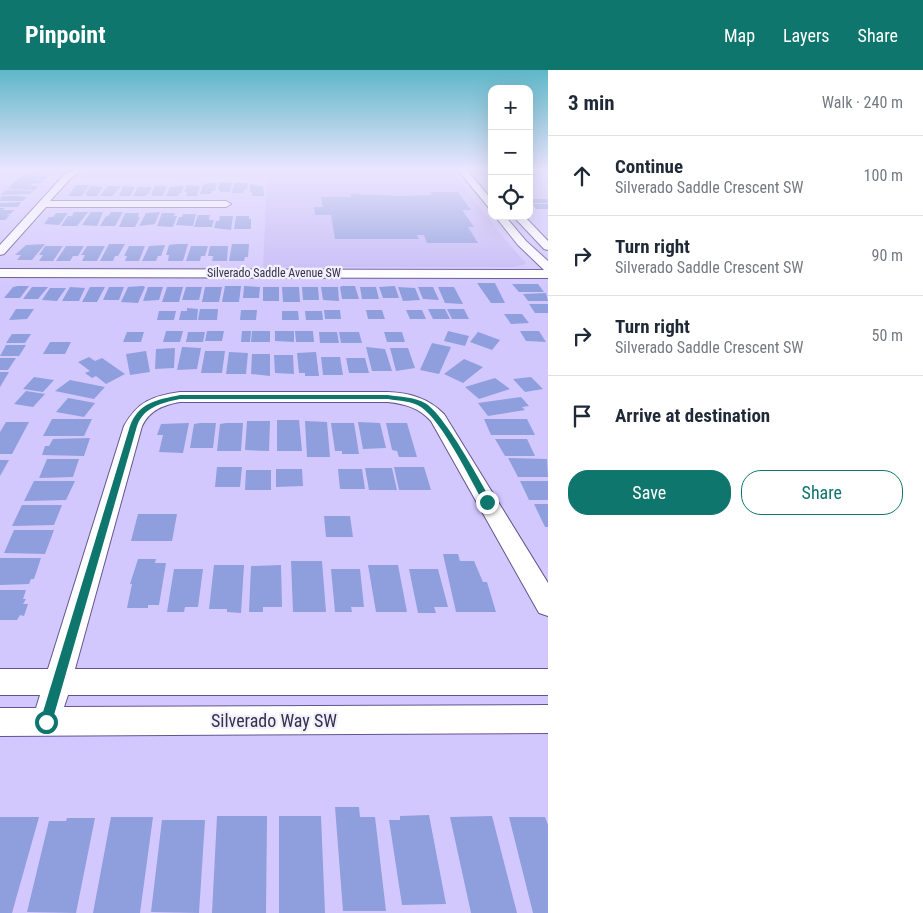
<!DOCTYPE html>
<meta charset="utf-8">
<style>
body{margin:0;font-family:"Roboto Condensed",sans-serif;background:#f2f2f3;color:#1f2937}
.controls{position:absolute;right:15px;top:15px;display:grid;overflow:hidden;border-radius:10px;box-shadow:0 5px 20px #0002}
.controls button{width:45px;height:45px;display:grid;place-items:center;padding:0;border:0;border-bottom:1px solid #e0e1e3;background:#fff;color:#1f2937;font:25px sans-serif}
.stop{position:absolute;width:15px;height:15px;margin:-11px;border:4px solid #0f766e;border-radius:50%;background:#fff}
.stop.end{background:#0f766e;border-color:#fff;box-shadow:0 1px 5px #0008}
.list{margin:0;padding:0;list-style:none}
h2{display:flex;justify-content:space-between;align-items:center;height:65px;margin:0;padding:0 20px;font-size:21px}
h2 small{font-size:16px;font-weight:400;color:#747a83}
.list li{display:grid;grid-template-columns:32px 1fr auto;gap:15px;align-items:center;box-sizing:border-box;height:80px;padding:0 20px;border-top:1px solid #e0e1e3}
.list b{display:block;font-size:19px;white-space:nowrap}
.list p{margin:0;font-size:16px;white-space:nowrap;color:#747a83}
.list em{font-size:16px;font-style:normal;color:#747a83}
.actions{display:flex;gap:10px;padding:15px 20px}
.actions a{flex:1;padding:11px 0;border:1px solid #0f766e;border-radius:20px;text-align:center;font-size:18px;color:#0f766e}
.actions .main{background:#0f766e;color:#fff}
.icon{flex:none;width:28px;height:28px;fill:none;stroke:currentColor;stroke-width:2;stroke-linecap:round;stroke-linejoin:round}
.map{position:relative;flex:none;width:548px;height:843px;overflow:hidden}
header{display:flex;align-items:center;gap:30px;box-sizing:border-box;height:70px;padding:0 25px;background:#0f766e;color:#fff}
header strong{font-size:24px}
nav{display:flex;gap:28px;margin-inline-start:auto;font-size:18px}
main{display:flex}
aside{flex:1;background:#fff}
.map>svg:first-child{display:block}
.built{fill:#c5baf5}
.building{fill:#8f9edc}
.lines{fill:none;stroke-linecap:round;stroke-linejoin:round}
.street-casing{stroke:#62558f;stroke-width:2}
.street{fill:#fff;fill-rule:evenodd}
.route{fill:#0f766e}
.labels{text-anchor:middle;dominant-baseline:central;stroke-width:4.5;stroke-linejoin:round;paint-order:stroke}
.far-street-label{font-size:12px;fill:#36314b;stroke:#f2f0fd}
.near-street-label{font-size:18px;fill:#36314b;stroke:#f2f0fd}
</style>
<header>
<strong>Pinpoint</strong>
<nav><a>Map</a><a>Layers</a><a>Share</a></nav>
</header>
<main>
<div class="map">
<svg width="548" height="843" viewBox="0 0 548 843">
<rect width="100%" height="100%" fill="#d2c8fe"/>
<polygon class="built" points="97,99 450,99 501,165 526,193 523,195 514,197 263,197 267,109 75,108"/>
<g class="building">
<polygon points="29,100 54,100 51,103 44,103 39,106 49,106 45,109 29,109 44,110 41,113 32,114 31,116 38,116 35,120 8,119 14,112 20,109 16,109 22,107"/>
<polygon points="220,112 232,113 230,122 220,122 220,120 218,120"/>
<polygon points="208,113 217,113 215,121 212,121 211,124 200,124 203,115"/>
<polygon points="234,113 248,113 247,120 244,120 243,123 232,123"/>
<polygon points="250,114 263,116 264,126 252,126 252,122 250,122"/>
<polygon points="76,115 90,115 81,126 68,126"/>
<polygon points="187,115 200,116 197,126 186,126 187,122 184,122"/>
<polygon points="91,116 103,117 97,126 86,126 87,124 85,124"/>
<polygon points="107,116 121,116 112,126 100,126"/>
<polygon points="123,116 135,117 130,126 119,126"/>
<polygon points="155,116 167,116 163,126 152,126 153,124 151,124"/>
<polygon points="184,116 181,123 179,123 178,126 166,126 170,117"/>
<polygon points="138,117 152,117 148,124 144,126 133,126"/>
<polygon points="6,120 15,120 34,121 30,124 0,125"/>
<polygon points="430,122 458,122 471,140 462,140 474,157 468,157 478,173 427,173 424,165 417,165 419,169 335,169 331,145 315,145 314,137 323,137 321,127 351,127 350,124 403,126 432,125"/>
<polygon points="17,126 27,127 23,131 0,131 1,126"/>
<polygon points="529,129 547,129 548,133 531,133"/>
<polygon points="21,132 18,137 0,137 0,133"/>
<polygon points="532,134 548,134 548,139 536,139"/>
<polygon points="0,138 5,138 3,140 15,140 10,144 5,144 10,145 5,150 0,150"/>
<polygon points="74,142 88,142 77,156 61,156 68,146 72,146"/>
<polygon points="91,142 103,142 97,156 82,155"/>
<polygon points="111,142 123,142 115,156 100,156 106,146 108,146"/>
<polygon points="160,142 155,154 139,156 146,143"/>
<polygon points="56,143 68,143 59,155 44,154 49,147 53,147"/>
<polygon points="125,143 139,143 138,147 140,147 135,157 119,157"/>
<polygon points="162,143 175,143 174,146 177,146 173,157 157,156"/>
<polygon points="183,144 196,144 193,156 176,155 179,147 182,147"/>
<polygon points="198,145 210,145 209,150 214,150 212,157 194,157"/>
<polygon points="220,146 233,146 231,160 214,158 216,151 219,151"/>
<polygon points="236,146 249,146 249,149 251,149 251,159 234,159"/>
<polygon points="45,174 32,190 17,190 21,185 15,185 26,175"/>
<polygon points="109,174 125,174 118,186 115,186 113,191 100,191"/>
<polygon points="176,174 188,174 183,191 168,191 169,185 166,185 169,175"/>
<polygon points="232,174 249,174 248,187 245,187 244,191 229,191"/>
<polygon points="165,175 161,186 158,186 156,191 142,191 149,176"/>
<polygon points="45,176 63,176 53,191 39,191 43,185 39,185"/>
<polygon points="66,176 84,176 78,186 73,186 70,191 56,191"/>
<polygon points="87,176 105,176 97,191 82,191 85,185 81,185"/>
<polygon points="129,176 145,176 139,191 125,191 127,186 124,186"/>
<polygon points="191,176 208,176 205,186 201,186 200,191 186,191"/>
<polygon points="210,176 228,176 227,191 212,191 213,186 208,186"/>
<polygon points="477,213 495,213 505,233 491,233"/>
<polygon points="512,214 538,214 544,222 519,222"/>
<polygon points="18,216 29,216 20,228 4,228 13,217"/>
<polygon points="143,216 145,217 138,233 121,232 128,217"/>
<polygon points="225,216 241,216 239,232 222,232"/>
<polygon points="244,216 260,217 259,228 243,228"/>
<polygon points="342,216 355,216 359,229 342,229 340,217"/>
<polygon points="395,216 399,228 383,228 379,217"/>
<polygon points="32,217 48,217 38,229 23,229"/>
<polygon points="70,217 85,218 79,231 62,231"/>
<polygon points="90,217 105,217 97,232 82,232"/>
<polygon points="109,217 124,217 119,230 103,230"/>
<polygon points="148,217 163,217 159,230 143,231"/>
<polygon points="167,217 183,217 179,232 162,232"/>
<polygon points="186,217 202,217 199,230 182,230"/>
<polygon points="205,217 222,217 219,232 202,232"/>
<rect x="263" y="217" width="16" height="14"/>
<polygon points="282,217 299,217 300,232 283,232"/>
<polygon points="302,217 318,217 319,230 303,230"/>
<polygon points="321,217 338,217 339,231 323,230"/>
<polygon points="360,217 376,217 379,229 362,229"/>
<polygon points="398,217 415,218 420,230 403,231"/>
<polygon points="418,217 433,217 439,230 423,229"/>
<polygon points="438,217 454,217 463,234 445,233"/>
<polygon points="50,218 66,218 57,231 42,230"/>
<polygon points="546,223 548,231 528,231 523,224"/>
<polygon points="529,234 548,234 548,243 535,243"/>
<polygon points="187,238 198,239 197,250 179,250 181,241 187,241"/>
<polygon points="16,239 34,239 27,249 9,250"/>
<polygon points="200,239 218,239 217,250 198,250"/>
<polygon points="428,239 445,239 450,249 433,249"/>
<polygon points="447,239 464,239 469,249 452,249"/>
<polygon points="241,240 257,240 256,250 240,250"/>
<polygon points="324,240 340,240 341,249 325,249"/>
<polygon points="366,240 382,240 385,249 368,249"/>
<polygon points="406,240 422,240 426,249 410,249"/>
<polygon points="159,241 176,241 174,250 157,250"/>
<polygon points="282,241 298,241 299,250 282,250"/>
<polygon points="305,241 322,241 323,250 306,250"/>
<polygon points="504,244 522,244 529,253 511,254"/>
<polygon points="166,261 183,261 180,272 163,272"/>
<polygon points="207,261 224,261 222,271 205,271"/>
<polygon points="242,261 251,261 250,272 241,272"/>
<polygon points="252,261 270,261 270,272 251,272"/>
<polygon points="275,261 294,261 294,272 275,271"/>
<polygon points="295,261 313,261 314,272 296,272"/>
<polygon points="448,261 469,266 465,276 444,271"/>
<polygon points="520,261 539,261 546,272 526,271"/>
<polygon points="127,262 144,262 141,272 123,272"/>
<polygon points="188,262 205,262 203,272 186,272"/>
<polygon points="319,262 337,262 339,273 320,273"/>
<polygon points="339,262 359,262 362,273 341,273"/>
<polygon points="384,262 402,262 405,272 387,272"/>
<polygon points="478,262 500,270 492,280 470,272"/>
<polygon points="12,264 31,264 25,273 6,273"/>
<polygon points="50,272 71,272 65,284 43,284"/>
<polygon points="432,273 451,277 439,304 420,300"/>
<polygon points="6,275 26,275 19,286 0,286"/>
<polygon points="182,277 201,278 197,299 177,300"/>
<polygon points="366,277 385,279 392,301 372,301"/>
<polygon points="175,278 174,298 155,299 156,279"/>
<polygon points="390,278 408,278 415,298 396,301"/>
<polygon points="146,281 150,302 130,305 126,284"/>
<polygon points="205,281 225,281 222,303 201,303"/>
<polygon points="229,282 248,283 246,304 226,304"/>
<polygon points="316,282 319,306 305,306 305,303 299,303 297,283"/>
<polygon points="252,284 270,284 270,306 251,304"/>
<polygon points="274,285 293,285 294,304 275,303"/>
<polygon points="89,287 95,291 102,288 125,304 106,314 96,306 92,308 85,303 90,301 78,292"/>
<polygon points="321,287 340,287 343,305 323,305"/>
<polygon points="0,288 16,288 8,300 0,300"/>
<polygon points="346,288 365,288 369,303 349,303"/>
<polygon points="464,289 483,297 463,313 444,304"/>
<polygon points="0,302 9,302 0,317"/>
<polygon points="34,307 54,310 43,322 23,319"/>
<polygon points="531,307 543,319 525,322 513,309"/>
<polygon points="495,308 510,319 479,329 465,317"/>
<polygon points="70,310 105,317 94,329 55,321"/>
<polygon points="26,321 45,324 33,337 14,334"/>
<polygon points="521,327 529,336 522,337 525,340 488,346 478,333"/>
<polygon points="68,328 95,333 84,347 56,342"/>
<polygon points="52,349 92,349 84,366 43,366"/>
<polygon points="484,349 527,349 535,365 491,365"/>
<polygon points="277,350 299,350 302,381 277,381"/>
<polygon points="247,351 270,351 269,381 245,380"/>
<polygon points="305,351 327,352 330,387 307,387"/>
<polygon points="6,352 29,352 12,384 0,384 0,362"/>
<polygon points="358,352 380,353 386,378 363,379"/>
<polygon points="189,353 183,383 159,382 163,365 157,365 161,354"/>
<polygon points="200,353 216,353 213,378 190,378 194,354"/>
<polygon points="226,353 243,353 241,381 217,381 220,354"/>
<polygon points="331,353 354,353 359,384 342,384 342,381 335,381"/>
<polygon points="386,353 407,353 417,387 399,387 397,381 392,380"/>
<polygon points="90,368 84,386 42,385 45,376 49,376 53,369"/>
<polygon points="495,369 527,369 535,386 505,386"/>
<polygon points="508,388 547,389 548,407 518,407"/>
<polygon points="47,389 79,389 73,407 39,408"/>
<polygon points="0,390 9,390 0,406"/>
<polygon points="217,397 242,397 240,417 215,417"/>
<polygon points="394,397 424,397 431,420 399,420"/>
<polygon points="365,398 392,398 397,420 369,420"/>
<polygon points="276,399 302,399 303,416 276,417"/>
<polygon points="338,399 362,399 365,419 340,419"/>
<polygon points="246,400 271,400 271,420 245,420"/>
<polygon points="34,411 75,411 66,430 24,431"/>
<polygon points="520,411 548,411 548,430 529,430"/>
<polygon points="534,434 548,434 548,457 545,457"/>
<polygon points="22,435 62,435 54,455 12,456"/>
<polygon points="138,444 177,444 172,471 131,471"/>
<polygon points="324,446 350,446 353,467 326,467"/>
<polygon points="14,460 54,460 45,484 4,483"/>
<polygon points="443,484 458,484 460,491 474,491 483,512 487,512 496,542 456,542"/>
<polygon points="0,488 41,488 34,509 31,509 29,514 0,515"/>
<polygon points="138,489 156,489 155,493 166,493 159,535 148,535 148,538 127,538 132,514 130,514"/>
<polygon points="291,491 322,491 326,542 293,542"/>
<polygon points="214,495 244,495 241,543 227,542 227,539 209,539"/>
<polygon points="281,495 282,537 263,537 263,542 249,542 251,496"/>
<polygon points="368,495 398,495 407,542 376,542"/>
<polygon points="174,499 203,499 198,537 185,537 184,542 167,542"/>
<polygon points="331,499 360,499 364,537 351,537 352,542 335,542"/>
<polygon points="409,499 438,499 448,537 434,537 436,543 418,543"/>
<polygon points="0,520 26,520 23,529 26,529 23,534 28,534 24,546 20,545 17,550 0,550"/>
<polygon points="335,737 359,737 360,747 375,747 386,841 343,841"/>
<polygon points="429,745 446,834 402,835 389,750 400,750 400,746"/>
<polygon points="217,746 267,746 266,843 212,843"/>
<polygon points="279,746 321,746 325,843 279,843"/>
<polygon points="492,746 517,843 471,843 450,747"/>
<polygon points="0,747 39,747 12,843 0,843"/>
<polygon points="111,747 153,747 140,843 93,843"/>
<polygon points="509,747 545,747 548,755 548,843 533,843"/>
<polygon points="67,748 95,748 76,843 27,842 49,751 66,751"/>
<polygon points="162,750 205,750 199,843 151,842"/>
</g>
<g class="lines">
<g class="street-casing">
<g id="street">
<polygon points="73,99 83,99 70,109 50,131 226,131 231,134 226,137 46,137 4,184 0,185 0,175 64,105"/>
<polygon points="457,99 466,99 492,130 492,139 489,138"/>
<polygon points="495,146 505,146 526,171 548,191 548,208 0,207 0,199 547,200 544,200 518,175"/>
<polygon points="513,146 524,146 548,171 548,180 544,179"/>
<path d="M180,322H388C410,323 428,328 444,344L548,513V546L539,543L431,351C419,338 406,334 388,332H180C163,335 150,340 142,356L75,599H548V625H68L64,637L548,635V663L0,666V638H36L40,625H0V599H48L124,356C138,331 153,326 180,322Z"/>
</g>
</g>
<use href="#street" class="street"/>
</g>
<linearGradient id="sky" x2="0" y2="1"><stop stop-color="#5fb7c9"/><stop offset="0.46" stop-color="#ebe6ff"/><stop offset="1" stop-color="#ebe6ff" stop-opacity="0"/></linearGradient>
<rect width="548" height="217" fill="url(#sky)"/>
<path class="route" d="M180,325H388C400,327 414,327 425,333C445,345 479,409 492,432L490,434H484C471,410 442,351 421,337C412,331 399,331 388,329H180C161,333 144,337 137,356L52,652L50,656L46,658L42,656L40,652L130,356C139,332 157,330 180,325Z"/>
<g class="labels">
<g class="far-street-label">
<text x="274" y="203">Silverado Saddle Avenue SW</text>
</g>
<g class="near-street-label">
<text x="274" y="650">Silverado Way SW</text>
</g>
</g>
</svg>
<div class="controls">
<button>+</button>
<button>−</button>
<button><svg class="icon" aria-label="locate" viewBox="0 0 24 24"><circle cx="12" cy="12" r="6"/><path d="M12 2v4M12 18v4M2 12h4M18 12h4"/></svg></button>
</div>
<div class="stop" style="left:46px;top:652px"></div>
<div class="stop end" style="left:487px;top:432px"></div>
</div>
<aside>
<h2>3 min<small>Walk · 240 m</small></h2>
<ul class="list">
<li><svg class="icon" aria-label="ahead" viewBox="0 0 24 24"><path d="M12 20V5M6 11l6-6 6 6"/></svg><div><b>Continue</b><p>Silverado Saddle Crescent SW</p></div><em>100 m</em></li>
<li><svg class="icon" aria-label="right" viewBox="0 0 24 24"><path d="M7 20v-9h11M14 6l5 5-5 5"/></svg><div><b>Turn right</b><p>Silverado Saddle Crescent SW</p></div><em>90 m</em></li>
<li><svg class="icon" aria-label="right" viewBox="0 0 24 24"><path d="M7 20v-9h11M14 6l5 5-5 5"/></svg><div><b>Turn right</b><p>Silverado Saddle Crescent SW</p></div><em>50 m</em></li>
<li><svg class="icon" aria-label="arrive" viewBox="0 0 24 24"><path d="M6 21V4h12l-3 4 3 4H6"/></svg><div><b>Arrive at destination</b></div></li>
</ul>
<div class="actions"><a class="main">Save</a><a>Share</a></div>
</aside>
</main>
